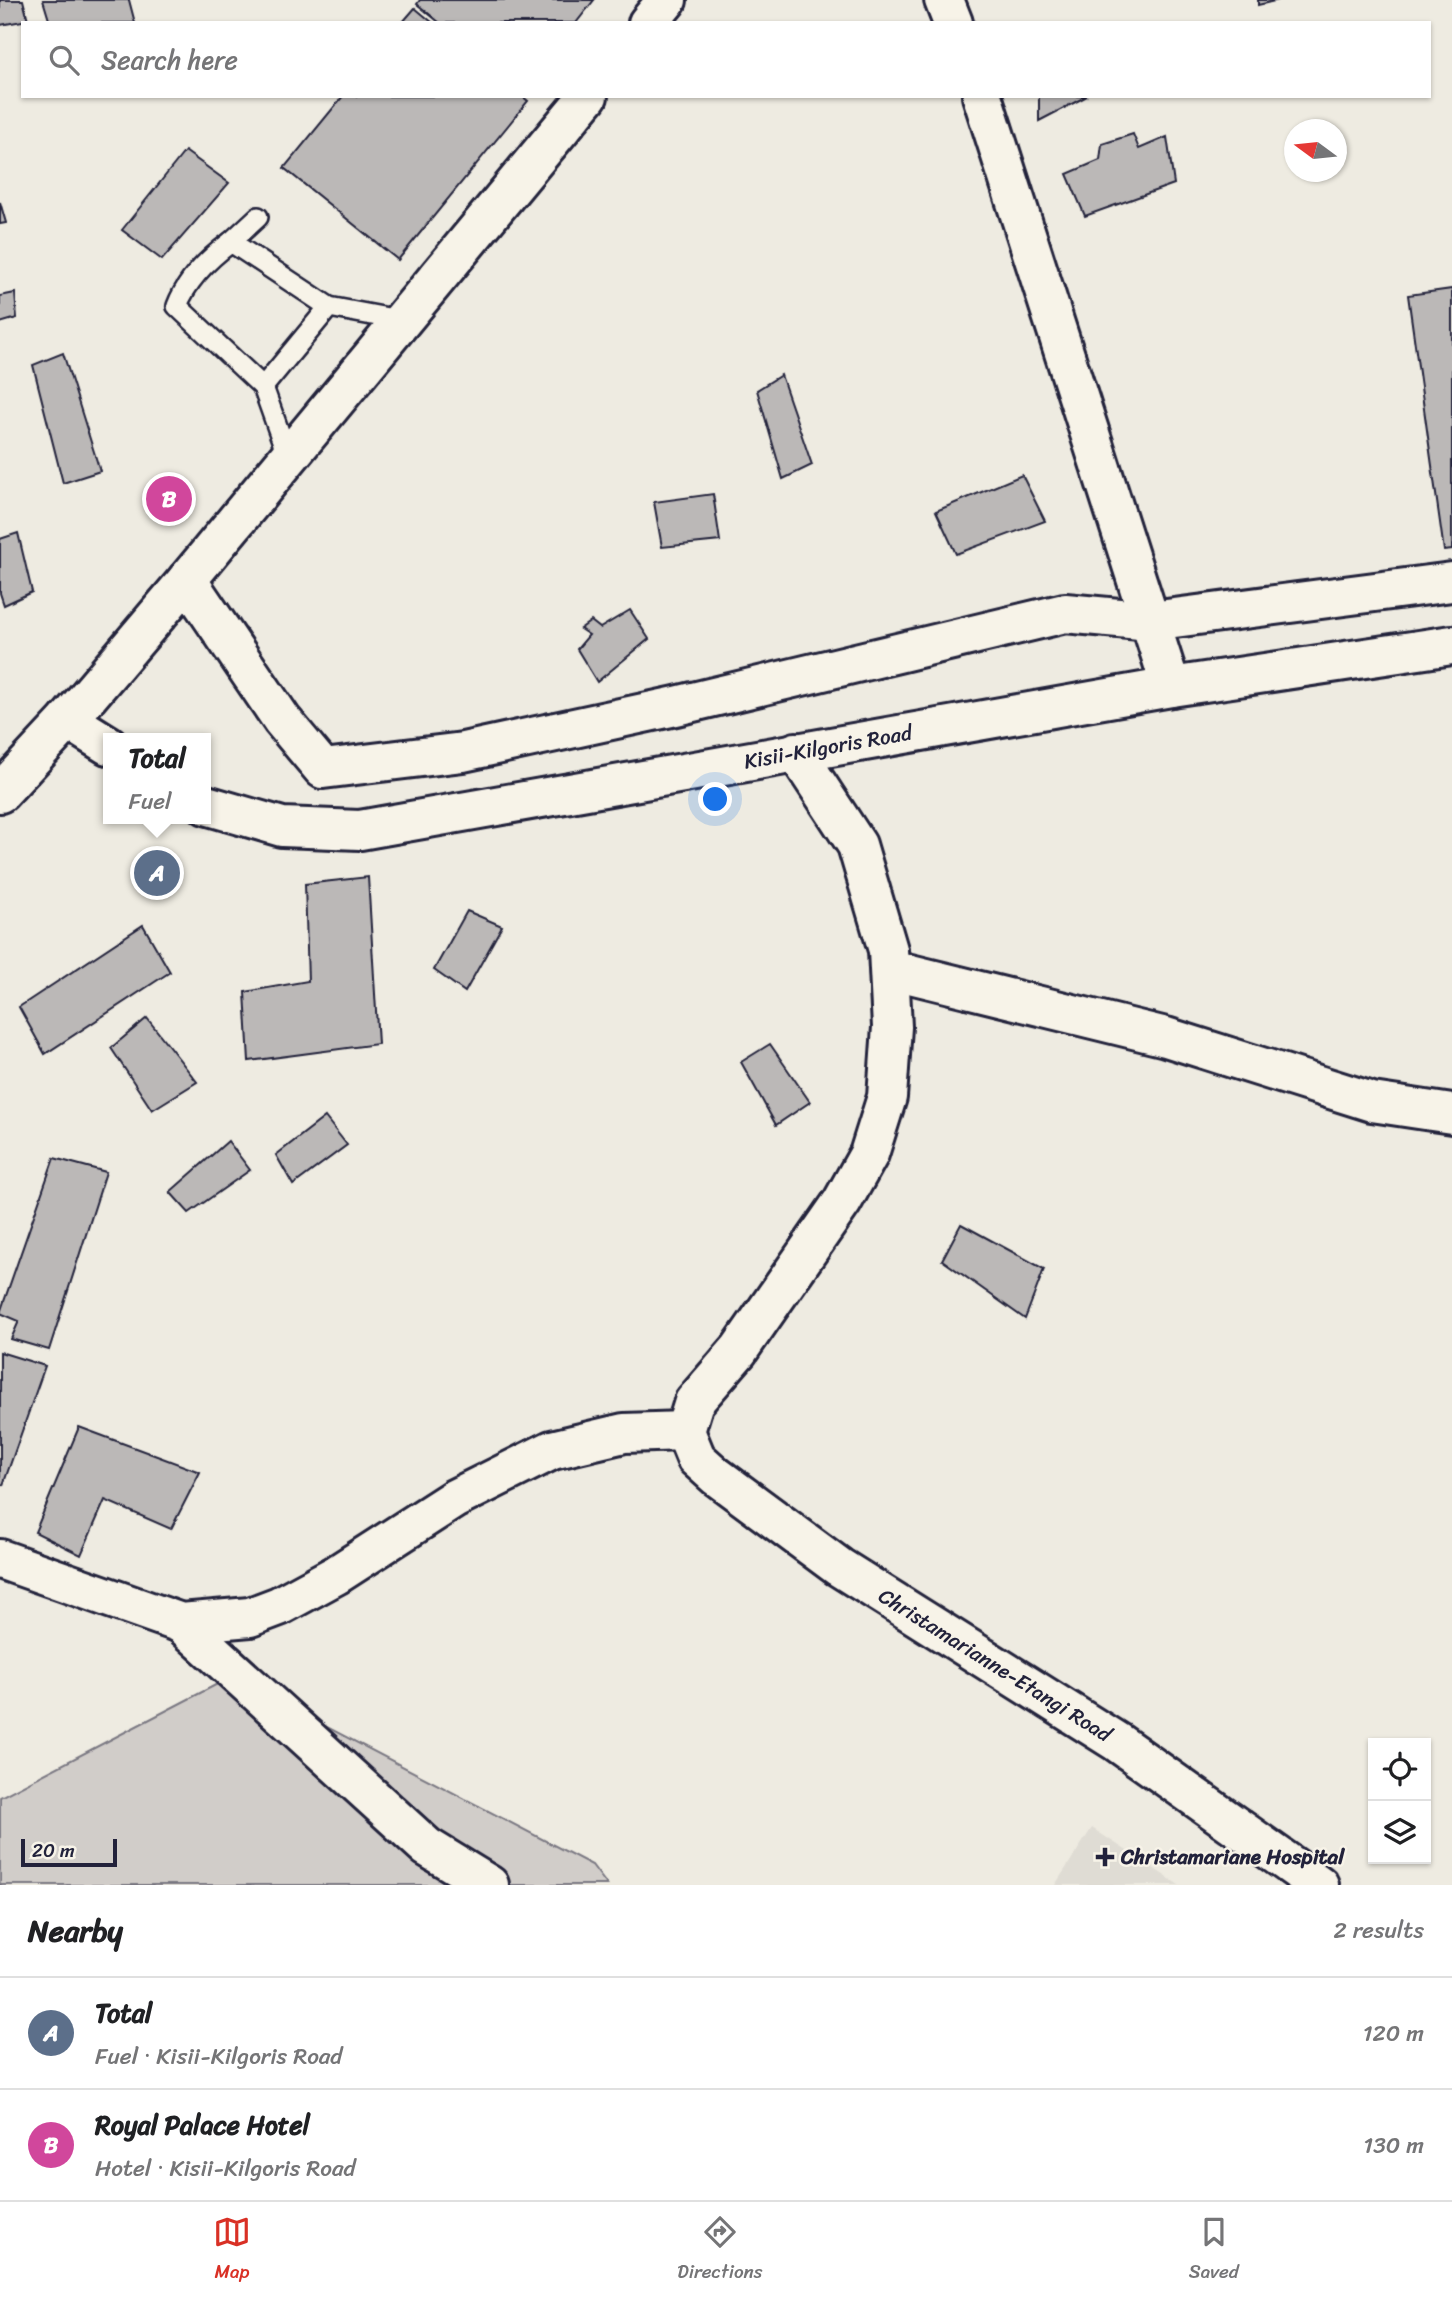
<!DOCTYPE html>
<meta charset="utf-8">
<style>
body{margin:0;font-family:Sriracha,sans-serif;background:#f6f6f6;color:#202124}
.controls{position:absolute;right:21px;bottom:21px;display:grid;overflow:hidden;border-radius:0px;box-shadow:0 2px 5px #0004}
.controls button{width:63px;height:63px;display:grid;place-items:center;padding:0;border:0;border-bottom:2px solid #e0e0e0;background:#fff;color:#202124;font:35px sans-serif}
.compass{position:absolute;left:1284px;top:119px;width:63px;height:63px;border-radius:50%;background:#fff;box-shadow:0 2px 5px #0004;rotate:285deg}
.scale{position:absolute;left:21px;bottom:18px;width:96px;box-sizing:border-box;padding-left:7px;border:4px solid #22223b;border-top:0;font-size:19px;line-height:24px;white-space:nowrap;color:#22223b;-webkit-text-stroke:5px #f7f3e8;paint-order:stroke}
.you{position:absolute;left:716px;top:800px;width:24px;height:24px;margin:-18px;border:5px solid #fff;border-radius:50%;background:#1a73e8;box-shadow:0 0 0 10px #1a73e833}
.badge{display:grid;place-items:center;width:46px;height:46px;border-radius:50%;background:#d93025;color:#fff;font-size:23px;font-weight:700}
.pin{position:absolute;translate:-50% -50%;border:4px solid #fff;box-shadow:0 2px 7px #0006}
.popup{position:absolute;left:103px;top:733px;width:108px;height:91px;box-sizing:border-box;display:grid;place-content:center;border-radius:0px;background:#fff;filter:drop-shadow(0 2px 5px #0005);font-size:23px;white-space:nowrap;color:#757577}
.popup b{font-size:26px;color:#202124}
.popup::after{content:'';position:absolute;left:50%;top:100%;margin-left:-14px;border:14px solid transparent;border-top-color:#fff}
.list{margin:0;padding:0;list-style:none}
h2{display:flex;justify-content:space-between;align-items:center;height:91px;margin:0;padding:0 28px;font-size:30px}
h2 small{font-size:23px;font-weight:400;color:#757577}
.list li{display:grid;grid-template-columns:46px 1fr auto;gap:21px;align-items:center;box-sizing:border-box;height:112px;padding:0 28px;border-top:2px solid #e0e0e0}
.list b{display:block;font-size:26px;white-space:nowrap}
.list p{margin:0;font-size:23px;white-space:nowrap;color:#757577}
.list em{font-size:23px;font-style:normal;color:#757577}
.icon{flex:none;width:38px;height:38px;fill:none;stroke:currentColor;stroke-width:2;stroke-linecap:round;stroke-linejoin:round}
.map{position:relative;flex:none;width:1452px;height:1885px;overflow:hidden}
.search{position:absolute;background:#fff;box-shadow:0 2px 5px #0004;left:21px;right:21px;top:21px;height:77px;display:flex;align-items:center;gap:18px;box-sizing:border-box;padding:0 24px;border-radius:0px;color:#757577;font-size:26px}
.sheet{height:315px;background:#fff}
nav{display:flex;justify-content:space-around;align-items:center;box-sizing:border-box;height:98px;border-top:2px solid #e0e0e0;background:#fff;font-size:19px;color:#757577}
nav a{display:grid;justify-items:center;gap:4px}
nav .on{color:#d93025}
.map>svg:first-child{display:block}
.built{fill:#dfdcd4}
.green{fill:#d1cdc9;stroke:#7a7882;stroke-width:2}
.building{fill:#bbb8b7;stroke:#22223b;stroke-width:2}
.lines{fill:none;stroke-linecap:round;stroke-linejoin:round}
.lane-casing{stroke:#22223b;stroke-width:24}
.street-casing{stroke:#22223b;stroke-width:44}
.secondary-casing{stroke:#22223b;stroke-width:44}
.highway-casing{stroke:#22223b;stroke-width:44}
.lane{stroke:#f7f3e8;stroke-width:19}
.street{stroke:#f7f3e8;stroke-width:38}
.secondary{stroke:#f7f3e8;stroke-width:38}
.highway{stroke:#f7f3e8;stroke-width:38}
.poi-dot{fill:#22223b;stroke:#f7f3e8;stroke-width:2.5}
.labels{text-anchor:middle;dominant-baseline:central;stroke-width:5;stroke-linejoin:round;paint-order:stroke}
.street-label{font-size:21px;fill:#22223b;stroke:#f7f3e8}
.poi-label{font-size:21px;font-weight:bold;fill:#22223b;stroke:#f7f3e8;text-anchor:start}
</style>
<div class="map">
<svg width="1452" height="1885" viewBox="0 0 1452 1885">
<rect width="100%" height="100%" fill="#eeebe1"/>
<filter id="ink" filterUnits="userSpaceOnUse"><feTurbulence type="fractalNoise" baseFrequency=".0143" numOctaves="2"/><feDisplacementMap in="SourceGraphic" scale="14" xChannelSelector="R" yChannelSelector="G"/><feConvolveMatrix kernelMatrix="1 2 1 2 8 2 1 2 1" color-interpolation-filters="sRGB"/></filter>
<g filter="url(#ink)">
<polygon class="built" points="1092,1828 1179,1885 1055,1885"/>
<polygon class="green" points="231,1677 592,1865 607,1885 0,1885 0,1797"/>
<g class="building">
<polygon points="0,0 23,0 28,20 0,25"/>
<polygon points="43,0 129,0 135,23 50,23"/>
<polygon points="420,0 594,0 576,23 440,23 417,4"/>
<polygon points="1258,0 1279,0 1258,5"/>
<polygon points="415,8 433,23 402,23"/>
<polygon points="343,96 522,96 528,101 398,260 284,168"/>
<polygon points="1039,96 1087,96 1039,121"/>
<polygon points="1133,134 1139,149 1167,137 1174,184 1085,216 1067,174 1100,160 1102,144"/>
<polygon points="185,151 229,183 162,260 122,230"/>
<polygon points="0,202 6,223 0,224"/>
<polygon points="1452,289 1452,550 1444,551 1408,295"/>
<polygon points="15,293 17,318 0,323 0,296"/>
<polygon points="63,353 100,471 63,483 33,365"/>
<polygon points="781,375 812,465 783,479 757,390"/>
<polygon points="1022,475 1045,521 956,554 936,511"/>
<polygon points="713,494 720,541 662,547 654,502"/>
<polygon points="18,533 32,592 4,605 0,593 0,539"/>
<polygon points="630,610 649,639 597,682 577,649 589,635 580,629 591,621 600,628"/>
<polygon points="368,877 378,1044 249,1061 245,992 308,981 305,884"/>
<polygon points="467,911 502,926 465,992 434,970"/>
<polygon points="143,925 170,972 45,1054 19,1007"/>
<polygon points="147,1018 197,1082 152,1110 111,1048"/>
<polygon points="770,1044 810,1102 776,1125 741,1062"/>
<polygon points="325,1117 347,1145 293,1185 276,1155"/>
<polygon points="228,1141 250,1170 189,1213 170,1192"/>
<polygon points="54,1158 106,1172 49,1350 11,1339 19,1321 0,1313"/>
<polygon points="961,1224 1044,1269 1025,1319 942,1260"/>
<polygon points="0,1352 45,1366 3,1485 0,1484"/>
<polygon points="79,1427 200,1472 171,1529 105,1500 81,1555 35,1532"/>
</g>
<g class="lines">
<g class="lane-casing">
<g id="lane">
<polyline points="231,242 258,217"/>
<polyline points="263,387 329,307"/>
<path d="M288,457L263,387L177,306C187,279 208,259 231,242L329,307L404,321"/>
</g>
</g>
<g class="street-casing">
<g id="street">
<polyline points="944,0 953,23"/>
<polyline points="982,96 1171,687"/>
<polyline points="187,580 282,720 323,769 463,752 676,706 1065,613 1151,621 1452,582"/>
<polyline points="890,969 1166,1037 1372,1102 1452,1114"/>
<polyline points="685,1431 696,1458 716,1476 839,1567 1117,1742 1319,1885"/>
<polyline points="685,1431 694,1402 739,1350 842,1202 869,1154 887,1097 892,1027 888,950 857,845 796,752"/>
<polyline points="0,1559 181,1623 250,1617 279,1606 336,1575 454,1499 552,1450 624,1433 685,1431"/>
<polyline points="181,1623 427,1847 489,1885"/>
</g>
</g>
<g class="secondary-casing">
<g id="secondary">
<polyline points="68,720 108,745"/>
<polyline points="206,805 282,827 360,830 1171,687 1452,645"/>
</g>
</g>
<g class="highway-casing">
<g id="highway">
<polyline points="648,23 667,0"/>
<polyline points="0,793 68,720 187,580 588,96"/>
</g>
</g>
<use href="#lane" class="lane"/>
<use href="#street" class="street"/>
<use href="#secondary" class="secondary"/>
<use href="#highway" class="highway"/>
</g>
</g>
<path class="poi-dot" d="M1101.5 1846.5h7v7h7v7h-7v7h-7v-7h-7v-7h7z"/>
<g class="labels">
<g class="street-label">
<text transform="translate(828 747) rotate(-10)">Kisii-Kilgoris Road</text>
<text transform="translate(995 1665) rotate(32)">Christamarianne-Etangi Road</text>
</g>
<g class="poi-label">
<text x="1121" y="1857">Christamariane Hospital</text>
</g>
</g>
</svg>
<div class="controls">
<button><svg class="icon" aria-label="locate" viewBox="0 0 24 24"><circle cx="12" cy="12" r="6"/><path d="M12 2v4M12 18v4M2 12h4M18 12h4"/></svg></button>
<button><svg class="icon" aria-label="layers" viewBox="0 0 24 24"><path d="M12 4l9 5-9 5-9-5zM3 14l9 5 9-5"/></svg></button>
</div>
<svg class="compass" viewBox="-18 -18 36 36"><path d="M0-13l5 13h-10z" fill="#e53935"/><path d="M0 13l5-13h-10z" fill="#757577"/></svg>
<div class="scale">20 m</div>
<div class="you"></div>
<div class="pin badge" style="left:157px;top:873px;background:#5c6f8a">A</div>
<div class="popup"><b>Total</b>Fuel</div>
<div class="pin badge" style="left:169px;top:499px;background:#d1479c">B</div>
<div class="search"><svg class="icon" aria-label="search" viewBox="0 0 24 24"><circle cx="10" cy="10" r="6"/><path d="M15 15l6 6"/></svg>Search here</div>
</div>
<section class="sheet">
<h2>Nearby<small>2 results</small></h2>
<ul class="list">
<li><span class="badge" style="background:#5c6f8a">A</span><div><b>Total</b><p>Fuel · Kisii-Kilgoris Road</p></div><em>120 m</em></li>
<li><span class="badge" style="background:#d1479c">B</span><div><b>Royal Palace Hotel</b><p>Hotel · Kisii-Kilgoris Road</p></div><em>130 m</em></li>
</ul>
</section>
<nav>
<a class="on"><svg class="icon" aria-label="map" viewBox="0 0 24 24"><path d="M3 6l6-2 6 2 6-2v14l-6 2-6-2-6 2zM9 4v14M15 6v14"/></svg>Map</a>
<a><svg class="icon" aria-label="directions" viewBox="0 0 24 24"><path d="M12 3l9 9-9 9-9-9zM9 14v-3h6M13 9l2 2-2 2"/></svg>Directions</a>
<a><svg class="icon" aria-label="saved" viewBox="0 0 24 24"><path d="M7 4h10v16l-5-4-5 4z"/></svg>Saved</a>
</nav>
